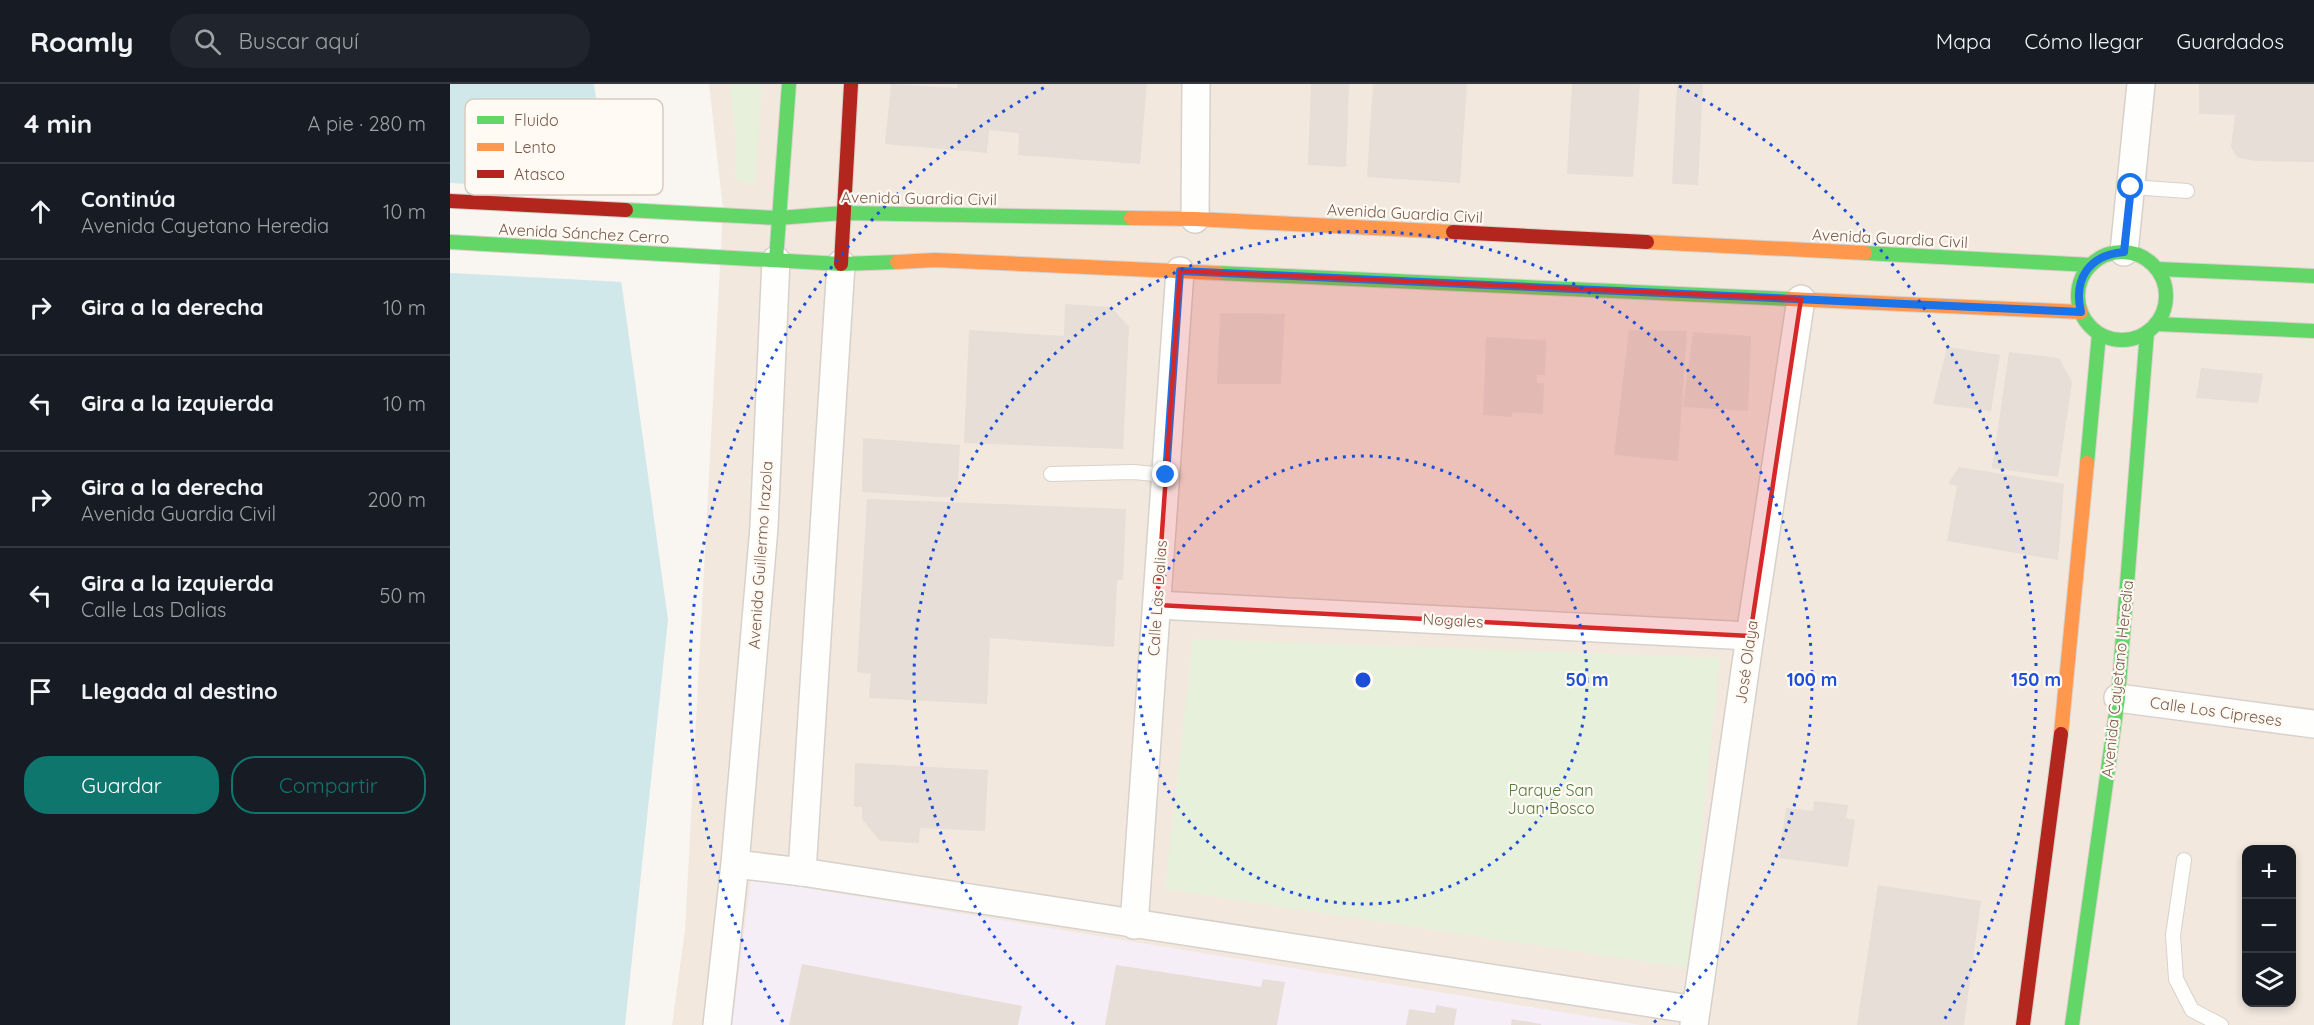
<!DOCTYPE html>
<html lang="es">
<meta charset="utf-8">
<style>
body{margin:0;font-family:Quicksand,sans-serif;background:#20242c;color:#f1f3f6}
.controls{position:absolute;right:18px;bottom:18px;display:grid;overflow:hidden;border-radius:12px;box-shadow:0 3px 9px #0003}
.controls button{width:54px;height:54px;display:grid;place-items:center;padding:0;border:0;border-bottom:2px solid #363941;background:#171b24;color:#f1f3f6;font:30px sans-serif}
.stop{position:absolute;width:18px;height:18px;margin:-14px;border:4px solid #1a73e8;border-radius:50%;background:#fff}
.stop.end{background:#1a73e8;border-color:#fff;box-shadow:0 2px 6px #0008}
.list{margin:0;padding:0;list-style:none}
h2{display:flex;justify-content:space-between;align-items:center;height:78px;margin:0;padding:0 24px;font-size:26px}
h2 small{font-size:20px;font-weight:400;color:#9ea1a6}
.list li{display:grid;grid-template-columns:39px 1fr auto;gap:18px;align-items:center;box-sizing:border-box;height:96px;padding:0 24px;border-top:2px solid #363941}
.list b{display:block;font-size:22px;white-space:nowrap}
.list p{margin:0;font-size:20px;white-space:nowrap;color:#9ea1a6}
.list em{font-size:20px;font-style:normal;color:#9ea1a6}
.actions{display:flex;gap:12px;padding:18px 24px}
.actions a{flex:1;padding:14px 0;border:2px solid #0f766e;border-radius:24px;text-align:center;font-size:21px;color:#0f766e}
.actions .main{background:#0f766e;color:#fff}
.icon{flex:none;width:33px;height:33px;fill:none;stroke:currentColor;stroke-width:2;stroke-linecap:round;stroke-linejoin:round}
.map{position:relative;flex:none;width:1864px;height:941px;overflow:hidden}
header{display:flex;align-items:center;gap:36px;box-sizing:border-box;height:84px;padding:0 30px;background:#171b24;border-bottom:2px solid #363941}
header strong{font-size:28px}
nav{display:flex;gap:33px;margin-inline-start:auto;font-size:21px}
.search{width:420px;height:54px;background:#20242c;display:flex;align-items:center;gap:15px;box-sizing:border-box;padding:0 21px;border-radius:24px;color:#9ea1a6;font-size:22px}
main{display:flex}
aside{flex:1;background:#171b24}
.map>svg:first-child{display:block}
.residential{fill:#f2e8de;fill-rule:evenodd}
.education{fill:#f6eef6}
.green{fill:#e7f0db}
.water{fill:#d0e8ea}
.pier{fill:#f9f5f0}
.building{fill:#e6ded7}
.lines{fill:none;stroke-linecap:round;stroke-linejoin:round}
.lane-casing{stroke:#d7d1cb;stroke-width:16}
.street-casing{stroke:#d7d1cb;stroke-width:30}
.fast-casing{stroke:#d9d2cb;stroke-width:16}
.slow-casing{stroke:#d9d2cb;stroke-width:16}
.jam-casing{stroke:#d9d2cb;stroke-width:16}
.lane{stroke:#fefefd;stroke-width:14}
.street{stroke:#fefefd;stroke-width:27}
.fast{stroke:#63d668;stroke-width:14}
.slow{stroke:#ff974d;stroke-width:14}
.jam{stroke:#b3261e;stroke-width:14}
.route{stroke:#1a73e8;stroke-width:8}
.marked{fill:#d62828;fill-opacity:0.2;stroke:#d62828;stroke-width:4.5;stroke-linejoin:round}
.ring{fill:none;stroke:#1d4ed8;stroke-width:3;stroke-dasharray:3 6}
.labels{text-anchor:middle;dominant-baseline:central;stroke-width:4.5;stroke-linejoin:round;paint-order:stroke}
.street-label{font-size:16px;fill:#7a5c4d;stroke:#fffaf3}
.park-label{font-size:16px;fill:#537a41;stroke:#fffaf3}
.key{fill:#fffaf3;stroke:#d7cbc1;stroke-width:1.5}
.key-label{font-size:16px;fill:#7a5c4d}
.centre{fill:#1d4ed8;stroke:#fffaf3;stroke-width:3}
.ring-label{font-size:18px;text-anchor:middle;font-weight:bold;fill:#1d4ed8;stroke:#fffaf3;stroke-width:4.5;stroke-linejoin:round;paint-order:stroke}
</style>
<header>
<strong>Roamly</strong>
<div class="search"><svg class="icon" aria-label="search" viewBox="0 0 24 24"><circle cx="10" cy="10" r="6"/><path d="M15 15l6 6"/></svg>Buscar aquí</div>
<nav><a>Mapa</a><a>Cómo llegar</a><a>Guardados</a></nav>
</header>
<main>
<aside>
<h2>4 min<small>A pie · 280 m</small></h2>
<ul class="list">
<li><svg class="icon" aria-label="ahead" viewBox="0 0 24 24"><path d="M12 20V5M6 11l6-6 6 6"/></svg><div><b>Continúa</b><p>Avenida Cayetano Heredia</p></div><em>10 m</em></li>
<li><svg class="icon" aria-label="right" viewBox="0 0 24 24"><path d="M7 20v-9h11M14 6l5 5-5 5"/></svg><div><b>Gira a la derecha</b></div><em>10 m</em></li>
<li><svg class="icon" aria-label="left" viewBox="0 0 24 24"><path d="M17 20v-9H6M10 6l-5 5 5 5"/></svg><div><b>Gira a la izquierda</b></div><em>10 m</em></li>
<li><svg class="icon" aria-label="right" viewBox="0 0 24 24"><path d="M7 20v-9h11M14 6l5 5-5 5"/></svg><div><b>Gira a la derecha</b><p>Avenida Guardia Civil</p></div><em>200 m</em></li>
<li><svg class="icon" aria-label="left" viewBox="0 0 24 24"><path d="M17 20v-9H6M10 6l-5 5 5 5"/></svg><div><b>Gira a la izquierda</b><p>Calle Las Dalias</p></div><em>50 m</em></li>
<li><svg class="icon" aria-label="arrive" viewBox="0 0 24 24"><path d="M6 21V4h12l-3 4 3 4H6"/></svg><div><b>Llegada al destino</b></div></li>
</ul>
<div class="actions"><a class="main">Guardar</a><a>Compartir</a></div>
</aside>
<div class="map">
<svg width="1864" height="941" viewBox="0 0 1864 941">
<rect width="100%" height="100%" fill="#f9f5f0"/>
<path class="residential" d="M259,0H1864V941H222L235,846L273,125ZM1796,766H1842V918H1796Z"/>
<polygon class="education" points="301,795 1191,941 282,941"/>
<g class="green">
<polygon points="280,0 312,0 305,101 285,95 286,58"/>
<polygon points="743,555 1270,574 1237,884 715,805"/>
</g>
<polygon class="water" points="0,0 144,0 218,536 175,941 0,941"/>
<polygon class="pier" points="0,99 161,108 173,198 0,189"/>
<g class="building">
<polygon points="441,0 507,4 507,0 697,0 690,80 568,71 569,49 539,46 537,69 435,60"/>
<polygon points="861,0 899,0 896,83 858,81"/>
<polygon points="923,0 1017,0 1010,99 917,93"/>
<polygon points="1122,0 1190,0 1183,93 1117,90"/>
<polygon points="1227,0 1253,0 1248,101 1222,100"/>
<polygon points="1749,0 1864,0 1864,78 1804,77 1787,73 1781,63 1785,31 1749,30"/>
<polygon points="615,220 661,223 679,243 673,365 514,359 519,246 614,252"/>
<polygon points="770,229 835,230 831,300 767,300"/>
<polygon points="1179,246 1237,247 1228,377 1164,371"/>
<polygon points="1243,248 1301,252 1298,327 1233,323"/>
<polygon points="1036,253 1096,256 1095,291 1087,291 1087,299 1094,299 1093,330 1062,328 1062,333 1033,331"/>
<polygon points="1497,263 1550,271 1541,327 1483,320"/>
<polygon points="1559,268 1609,274 1622,298 1608,393 1542,384"/>
<polygon points="1751,284 1813,290 1808,319 1746,314"/>
<polygon points="413,354 510,361 507,414 412,408"/>
<polygon points="1509,383 1614,400 1608,476 1497,457 1507,402 1498,400"/>
<polygon points="417,415 676,425 673,496 667,496 664,563 540,554 537,620 419,614 421,590 407,588"/>
<polygon points="405,679 538,686 535,747 470,744 469,759 430,757 412,735 412,723 404,723"/>
<polygon points="1364,717 1398,721 1396,734 1405,736 1398,783 1329,774 1336,724 1363,727"/>
<polygon points="1428,801 1531,817 1514,941 1407,941"/>
<polygon points="352,880 572,922 568,941 339,941"/>
<polygon points="666,881 811,903 813,895 835,898 827,941 655,941"/>
<polygon points="986,921 1007,925 1004,941 956,941 959,925 985,929"/>
<polygon points="1062,935 1091,940 1091,941 1061,941"/>
</g>
<g class="lines">
<g class="lane-casing">
<g id="lane">
<polyline points="1681,103 1737,107"/>
<polyline points="601,390 683,388 716,391"/>
<polyline points="1734,776 1723,851 1726,895 1742,926 1771,941"/>
</g>
</g>
<g class="street-casing">
<g id="street">
<polyline points="745,135 746,0"/>
<polyline points="1674,168 1691,0"/>
<polyline points="707,521 1300,552"/>
<polyline points="1668,614 1864,640"/>
<polyline points="285,780 352,788 1246,926"/>
<polyline points="352,788 391,180"/>
<polyline points="684,841 730,187"/>
<polyline points="267,941 285,780 314,443 326,176"/>
<polyline points="1244,941 1300,552 1351,215"/>
</g>
</g>
<g class="fast-casing">
<g id="fast">
<polyline points="176,126 328,134 393,129 681,134"/>
<polyline points="0,158 391,180 447,178"/>
<circle cx="1672" cy="212" r="44"/>
<polyline points="1415,169 1641,181"/>
<polyline points="326,176 339,0"/>
<polyline points="1708,185 1864,192"/>
<polyline points="768,189 1340,215"/>
<polyline points="1706,240 1864,247"/>
<polyline points="1637,379 1649,250"/>
<polyline points="1622,941 1668,614 1697,248"/>
</g>
</g>
<g class="slow-casing">
<g id="slow">
<polyline points="681,134 745,135 1003,148"/>
<polyline points="1197,158 1415,169"/>
<polyline points="447,178 485,176 768,189"/>
<polyline points="1340,215 1631,228"/>
<polyline points="1611,650 1637,379"/>
</g>
</g>
<g class="jam-casing">
<g id="jam">
<polyline points="0,117 176,126"/>
<polyline points="1003,148 1197,158"/>
<polyline points="391,180 401,0"/>
<polyline points="1573,941 1611,650"/>
</g>
</g>
<use href="#lane" class="lane"/>
<use href="#street" class="street"/>
<use href="#fast" class="fast"/>
<use href="#slow" class="slow"/>
<use href="#jam" class="jam"/>
</g>
<g class="lines">
<path class="route" d="M716,391L730,187L1631,228C1623,195 1639,171 1674,168L1681,103"/>
</g>
<path class="marked" d="M730,187L1351,215L1300,552L707,521Z"/>
<g class="ring">
<circle cx="913" cy="596" r="224"/>
<path d="M624 940A449 449 0 1 1 1202 940"/>
<path d="M333 938A673 673 0 0 1 597 2M1229 2A673 673 0 0 1 1493 938"/>
</g>
<g class="labels">
<g class="street-label">
<text transform="translate(469 114) rotate(1)">Avenida Guardia Civil</text>
<text transform="translate(955 129) rotate(3)">Avenida Guardia Civil</text>
<text transform="translate(134 149) rotate(3)">Avenida Sánchez Cerro</text>
<text transform="translate(1440 154) rotate(3)">Avenida Guardia Civil</text>
<text transform="translate(310 471) rotate(-86)">Avenida Guillermo Irazola</text>
<text transform="translate(707 514) rotate(-86)">Calle Las Dalias</text>
<text transform="translate(1003 536) rotate(3)">Nogales</text>
<text transform="translate(1296 578) rotate(-82)">José Olaya</text>
<text transform="translate(1667 595) rotate(-84)">Avenida Cayetano Heredia</text>
<text transform="translate(1766 627) rotate(8)">Calle Los Cipreses</text>
</g>
<g class="park-label">
<text x="1101" y="706">Parque San<tspan x="1101" dy="18">Juan Bosco</tspan></text>
</g>
</g>
<rect x="15" y="15" width="198" height="96" rx="9" class="key"/>
<rect x="27" y="32" width="27" height="8" fill="#63d668"/>
<rect x="27" y="59" width="27" height="8" fill="#ff974d"/>
<rect x="27" y="86" width="27" height="8" fill="#b3261e"/>
<g class="key-label">
<text x="64" y="42">Fluido</text>
<text x="64" y="69">Lento</text>
<text x="64" y="96">Atasco</text>
</g>
<circle cx="913" cy="596" r="9" class="centre"/>
<g class="ring-label">
<text x="1137" y="602">50 m</text>
<text x="1362" y="602">100 m</text>
<text x="1586" y="602">150 m</text>
</g>
</svg>
<div class="controls">
<button>+</button>
<button>−</button>
<button><svg class="icon" aria-label="layers" viewBox="0 0 24 24"><path d="M12 4l9 5-9 5-9-5zM3 14l9 5 9-5"/></svg></button>
</div>
<div class="stop" style="left:1681px;top:103px"></div>
<div class="stop end" style="left:716px;top:391px"></div>
</div>
</main>
